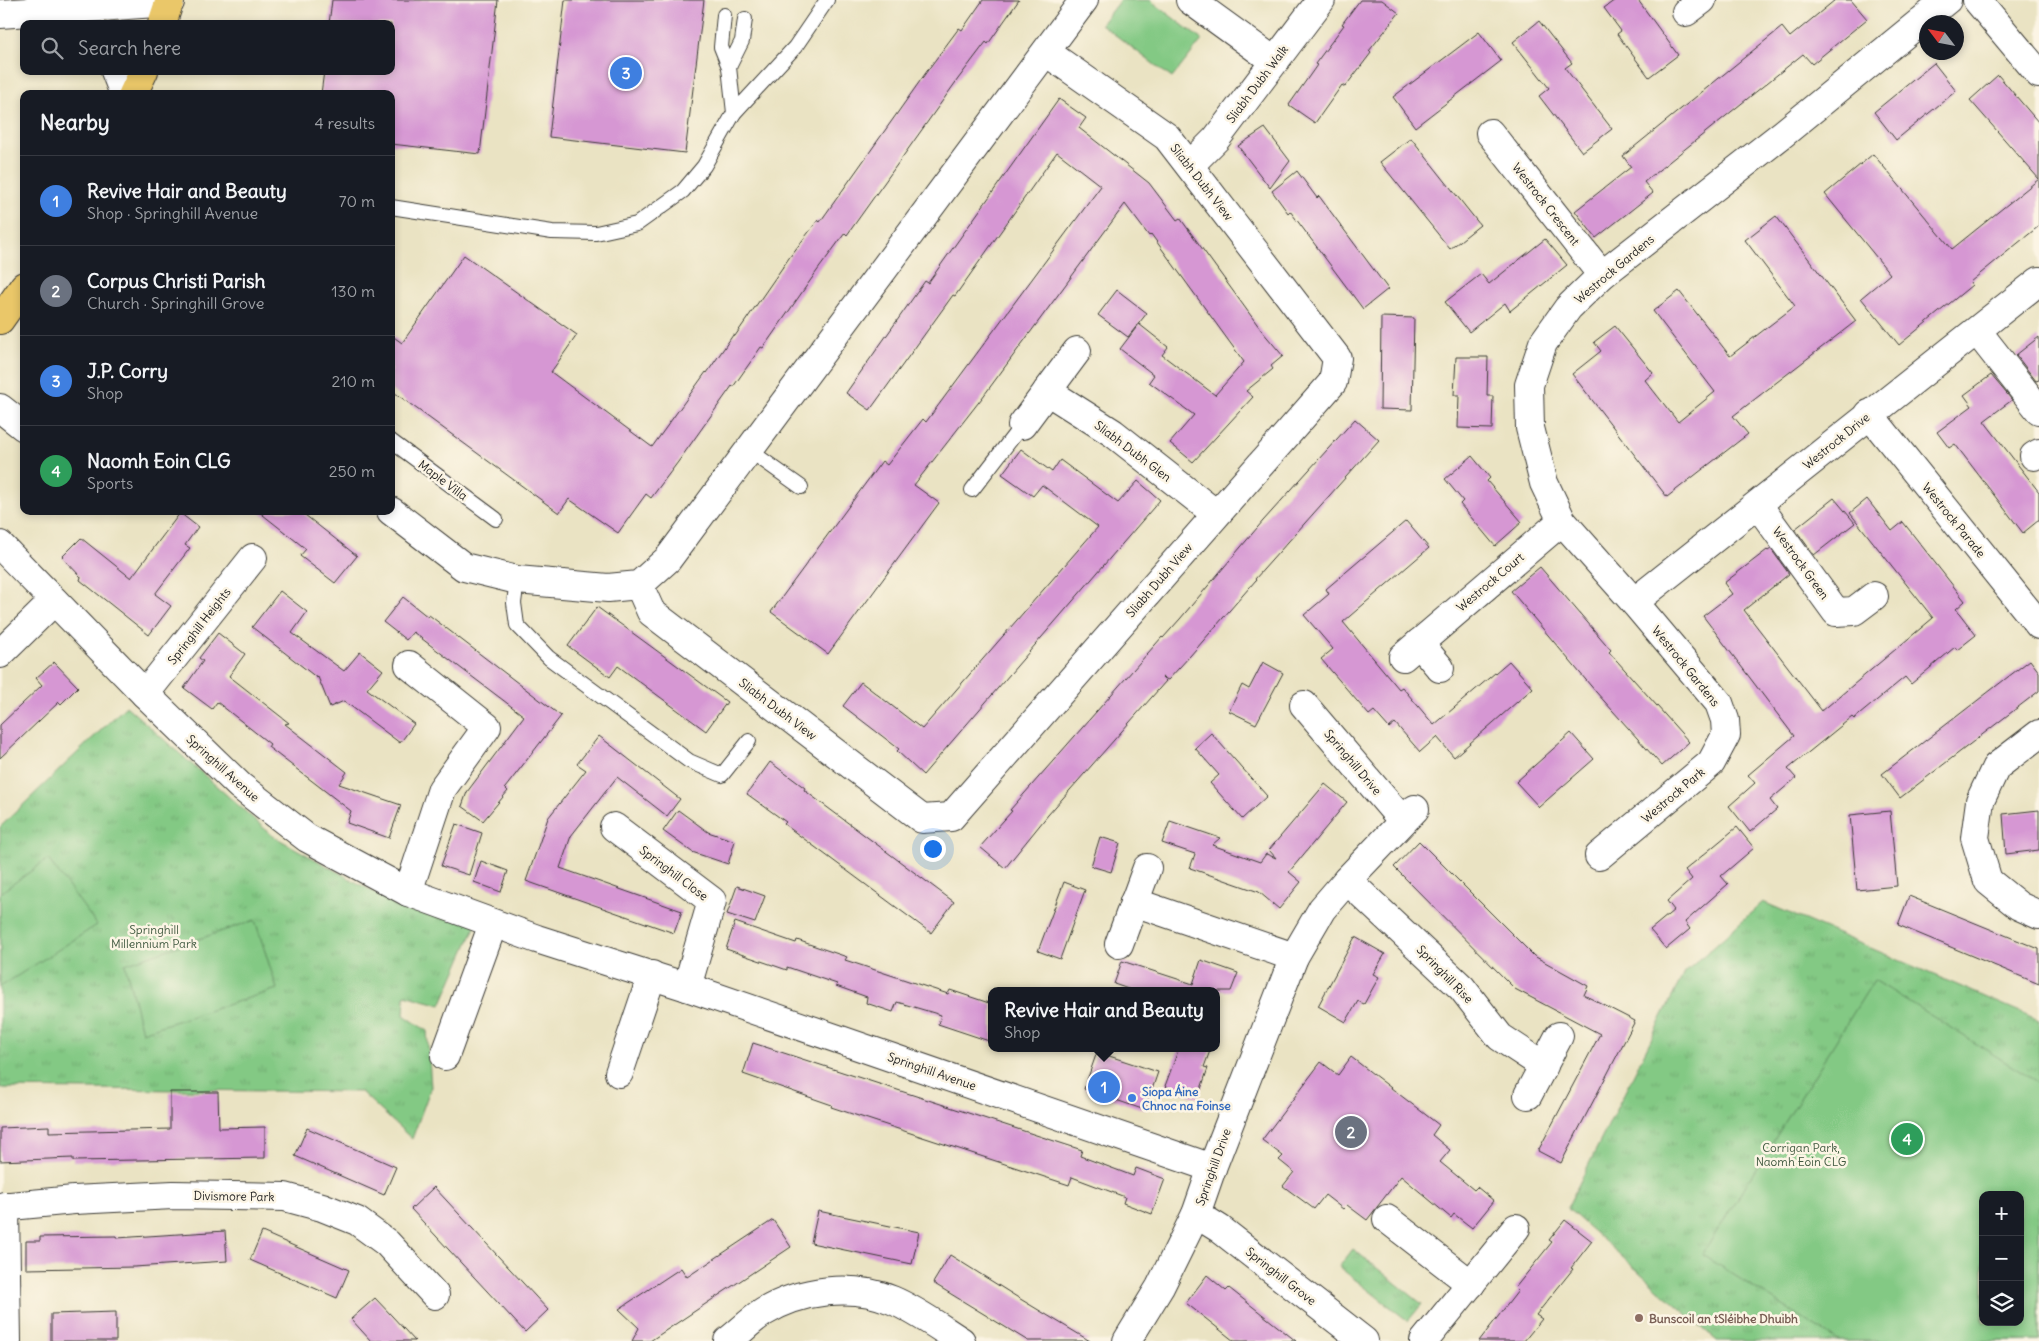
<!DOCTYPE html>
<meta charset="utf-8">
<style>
body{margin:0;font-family:Delius,sans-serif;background:#20242c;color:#f1f3f6}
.controls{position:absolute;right:15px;bottom:15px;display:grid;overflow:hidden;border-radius:10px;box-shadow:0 2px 8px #0003}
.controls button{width:45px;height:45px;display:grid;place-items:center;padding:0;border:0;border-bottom:1px solid #363941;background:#171b24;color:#f1f3f6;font:25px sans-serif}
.compass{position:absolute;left:1919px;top:15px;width:45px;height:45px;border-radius:50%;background:#171b24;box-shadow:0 2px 8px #0003;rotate:302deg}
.you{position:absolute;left:932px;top:848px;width:18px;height:18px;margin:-12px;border:4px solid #fff;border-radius:50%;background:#1a73e8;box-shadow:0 0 0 8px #1a73e833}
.badge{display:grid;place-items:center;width:32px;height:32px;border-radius:50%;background:#0b8043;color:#fff;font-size:16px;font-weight:700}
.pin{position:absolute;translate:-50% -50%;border:2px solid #fff;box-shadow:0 1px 5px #0006}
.popup{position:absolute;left:988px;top:987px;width:232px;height:65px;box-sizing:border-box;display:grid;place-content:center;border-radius:10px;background:#171b24;filter:drop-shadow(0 1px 4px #0005);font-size:16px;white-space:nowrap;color:#9ea1a6}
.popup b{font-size:19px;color:#f1f3f6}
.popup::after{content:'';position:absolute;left:50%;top:100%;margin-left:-10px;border:10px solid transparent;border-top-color:#171b24}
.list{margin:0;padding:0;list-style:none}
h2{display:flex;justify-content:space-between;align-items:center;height:65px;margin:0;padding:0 20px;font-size:21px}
h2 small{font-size:16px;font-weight:400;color:#9ea1a6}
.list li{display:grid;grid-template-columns:32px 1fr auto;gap:15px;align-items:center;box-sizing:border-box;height:90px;padding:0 20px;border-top:1px solid #363941}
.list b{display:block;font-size:19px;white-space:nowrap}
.list p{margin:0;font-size:16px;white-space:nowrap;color:#9ea1a6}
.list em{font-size:16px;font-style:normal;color:#9ea1a6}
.icon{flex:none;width:28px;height:28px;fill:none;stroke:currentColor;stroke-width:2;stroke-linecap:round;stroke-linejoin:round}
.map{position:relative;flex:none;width:2039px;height:1341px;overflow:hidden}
.search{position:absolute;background:#171b24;box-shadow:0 2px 8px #0003;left:20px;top:20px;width:375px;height:55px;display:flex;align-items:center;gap:12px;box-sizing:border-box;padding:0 18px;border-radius:10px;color:#9ea1a6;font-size:19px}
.panel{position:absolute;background:#171b24;box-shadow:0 2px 8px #0003;left:20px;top:90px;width:375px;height:425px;border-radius:10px}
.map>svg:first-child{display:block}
.grass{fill:url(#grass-tufts);stroke:#507250;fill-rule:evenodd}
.pitch{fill:#83c984;stroke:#507250;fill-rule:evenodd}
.building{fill:#d697d3}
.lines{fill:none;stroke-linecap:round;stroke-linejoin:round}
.service-casing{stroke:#3b3a35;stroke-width:16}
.minor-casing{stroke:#3b3a35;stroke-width:30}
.tertiary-casing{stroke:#3b3a35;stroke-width:30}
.trunk-casing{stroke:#3b3a35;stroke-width:30}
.service{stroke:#fff;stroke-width:14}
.minor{stroke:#fff;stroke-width:28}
.tertiary{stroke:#fff;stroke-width:28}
.trunk{stroke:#eac769;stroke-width:28}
.shop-dot{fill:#3f7fe0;stroke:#fcf5e5;stroke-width:2}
.education-dot{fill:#8d6e63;stroke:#fcf5e5;stroke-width:2}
.labels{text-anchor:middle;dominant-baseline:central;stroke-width:5;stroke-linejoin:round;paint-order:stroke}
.street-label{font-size:12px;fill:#1c1c1c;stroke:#fcf5e5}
.park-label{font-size:12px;fill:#405940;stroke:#fcf5e5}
.shop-label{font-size:12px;font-weight:bold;fill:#366cbe;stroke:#fcf5e5;text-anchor:start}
.education-label{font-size:12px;font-weight:bold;fill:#785e54;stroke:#fcf5e5;text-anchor:start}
</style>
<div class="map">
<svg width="2039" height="1341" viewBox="0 0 2039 1341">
<defs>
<pattern id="grass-tufts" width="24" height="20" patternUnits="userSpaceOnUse" patternTransform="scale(1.25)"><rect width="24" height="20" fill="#83c984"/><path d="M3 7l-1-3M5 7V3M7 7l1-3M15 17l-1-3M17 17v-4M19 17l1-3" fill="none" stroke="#71ac71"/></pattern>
</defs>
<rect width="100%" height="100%" fill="#fcf5e5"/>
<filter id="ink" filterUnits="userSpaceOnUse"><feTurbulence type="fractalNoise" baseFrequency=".02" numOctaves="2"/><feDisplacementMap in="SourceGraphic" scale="10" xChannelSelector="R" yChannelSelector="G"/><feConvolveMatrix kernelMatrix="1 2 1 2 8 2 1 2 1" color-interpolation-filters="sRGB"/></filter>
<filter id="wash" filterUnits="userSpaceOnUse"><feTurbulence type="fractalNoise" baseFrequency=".0096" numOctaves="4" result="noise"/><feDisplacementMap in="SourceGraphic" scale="20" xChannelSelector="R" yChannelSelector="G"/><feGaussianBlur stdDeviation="1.12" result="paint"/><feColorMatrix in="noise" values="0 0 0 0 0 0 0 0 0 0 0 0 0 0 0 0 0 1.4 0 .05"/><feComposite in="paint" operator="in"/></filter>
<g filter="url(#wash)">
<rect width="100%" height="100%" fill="#eae3c3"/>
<g class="grass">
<polygon points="126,706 273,836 408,911 479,918 441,1005 405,995 404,1015 427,1031 431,1087 412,1139 361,1092 0,1088 0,827"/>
<path d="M1763,902L2039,1020V1341H1717L1567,1208L1684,973ZM1983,1195H2020V1322H1983Z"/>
<polygon points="1353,1249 1422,1304 1408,1321 1339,1267"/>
</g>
<g class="pitch">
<polygon points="1120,0 1150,0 1202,40 1172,78 1101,24"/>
<polygon points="48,859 97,925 0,987 0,893"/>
<polygon points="255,920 277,989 142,1032 125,964"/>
<path d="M1874,980L2039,1083V1341H1839L1702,1255ZM1983,1195H2020V1322H1983Z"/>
</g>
<g id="blocks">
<g class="building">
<polygon points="332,0 498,0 480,154 391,144 391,94 321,94 324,71 391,71 391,24 329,24"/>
<polygon points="565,0 704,0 685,153 549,137"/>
<polygon points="983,0 1019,0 988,44 986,42 958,79 847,235 845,233 817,271 763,348 761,347 733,387 732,386 678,462 651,498 646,494 618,533 569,499 559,513 391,390 391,335 402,343 464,255 577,335 551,372 652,447 706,372 707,373 733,335 735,336 789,258 818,220 820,222 930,67 959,28 962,30"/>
<polygon points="1360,0 1382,0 1399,13 1369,51 1371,53 1345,87 1342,85 1315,123 1289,105 1317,65 1315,64 1344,25 1342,24"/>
<polygon points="1615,0 1638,0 1678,55 1649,77 1617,34 1621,31 1604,8"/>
<polygon points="1835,0 1851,0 1867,19 1812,64 1803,54 1644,182 1653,193 1596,238 1575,211 1631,167 1623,156 1782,27 1790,37"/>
<polygon points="1539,21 1572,63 1565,68 1612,129 1582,152 1539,96 1549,88 1513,42"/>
<polygon points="1479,32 1501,61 1415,127 1393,97"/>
<polygon points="1934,63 1956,91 1896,140 1874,112"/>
<polygon points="1998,75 2039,123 2039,226 1970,282 1972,285 1899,345 1861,298 1890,274 1825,194 1873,154 1952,249 2039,179 1970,100"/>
<polygon points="1059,99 1086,118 1079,128 1149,183 1177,220 1180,218 1262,331 1283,356 1271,366 1273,369 1246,391 1253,397 1193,462 1170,443 1194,415 1149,382 1154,375 1120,349 1139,324 1168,347 1162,355 1215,395 1244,362 1151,234 1149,236 1125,204 982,398 914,485 939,503 828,654 771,612 882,461 887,465 923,419 926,422 1101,186 1057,152 955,296 953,295 870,410 846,393 925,281 928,283"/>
<polygon points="1265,128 1290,161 1270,188 1238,146"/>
<polygon points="1411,138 1480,225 1450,249 1380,162"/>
<polygon points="1297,171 1317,198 1319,196 1388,289 1363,309 1290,211 1288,213 1272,191"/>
<polygon points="1776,216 1856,321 1733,416 1748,434 1667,497 1572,374 1601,351 1594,342 1615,326 1653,373 1645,380 1678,422 1715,392 1653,311 1679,291 1730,356 1795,306 1745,240"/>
<polygon points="1545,239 1567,265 1510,311 1505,303 1469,332 1445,302 1481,274 1489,284"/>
<polygon points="1117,290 1147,313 1128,337 1098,315"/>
<polygon points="1381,317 1414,318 1412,410 1380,409"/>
<polygon points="2039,337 2039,380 2036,381 2016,355"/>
<polygon points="1456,357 1488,357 1487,396 1493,396 1492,429 1458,428 1459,395 1454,395"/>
<polygon points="1991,375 2012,400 1984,421 2039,492 2039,520 2023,533 1955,444 1949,448 1937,432 1972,406 1964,395"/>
<polygon points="1355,419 1379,440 1255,579 1256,580 1190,656 1168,680 1162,677 1166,681 1048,815 1005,868 980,847 1012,811 1010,810 1024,794 1162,637 1163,638 1180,619 1263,521"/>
<polygon points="1021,449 1052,472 1060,460 1118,503 1138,481 1160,500 923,775 897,751 899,749 843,706 861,682 922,729 1098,527 1042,485 1033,496 1002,474"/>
<polygon points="1472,456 1490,478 1487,481 1522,522 1495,546 1460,504 1463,501 1445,479"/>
<polygon points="1834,498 1855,523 1814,555 1795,529"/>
<polygon points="1867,499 1892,531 1903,522 1965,601 1956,609 1976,635 1957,650 1955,647 1911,684 1905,677 1854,719 1852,717 1788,769 1796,778 1770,800 1777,809 1750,832 1729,806 1755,783 1748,775 1794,736 1703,616 1732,594 1724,583 1767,550 1768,551 1771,549 1789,574 1744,610 1822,711 1933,618 1850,513"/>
<polygon points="258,511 300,511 357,556 335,583 300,556 306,549"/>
<polygon points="180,513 198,527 185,545 190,548 155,594 171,606 149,635 80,580 81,577 62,557 81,538 131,578"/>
<polygon points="1406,521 1429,548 1343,622 1399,689 1402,687 1434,725 1509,661 1533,688 1454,757 1437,737 1420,752 1395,723 1389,728 1374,711 1369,715 1321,659 1333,649 1304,615 1329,594 1326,589"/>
<polygon points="1540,567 1611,650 1609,652 1689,742 1662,766 1596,692 1511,591"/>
<polygon points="280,591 307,612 292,633 344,671 360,652 383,670 367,689 414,724 400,743 344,701 330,707 318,677 317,678 252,627"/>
<polygon points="403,597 428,617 429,615 561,716 505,788 508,791 483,821 462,806 467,792 524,716 413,632 406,640 383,622"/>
<polygon points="597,607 727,702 706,731 618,666 610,677 568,646"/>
<polygon points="218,633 245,654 229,676 289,723 285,724 347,772 339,784 401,805 389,838 347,823 351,811 268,747 270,744 217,702 212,709 184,688 203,661 199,658"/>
<polygon points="2030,660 2039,672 2039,691 1900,798 1882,774"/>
<polygon points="54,662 78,687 61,704 59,702 0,758 0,725 42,685 36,678"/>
<polygon points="1263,662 1283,673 1256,724 1229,711 1242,685 1249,689"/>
<polygon points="1211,733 1267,796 1242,819 1210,783 1219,775 1195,748"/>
<polygon points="1571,733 1594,759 1539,807 1516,782"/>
<polygon points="599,736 680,799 667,816 617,777 571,836 560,868 682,911 674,933 526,881 548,818 586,770 577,764"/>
<polygon points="770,762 805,788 804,790 954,902 931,933 784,824 786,822 747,794"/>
<polygon points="1325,784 1347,802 1289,872 1301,882 1279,909 1259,892 1190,868 1195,854 1162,843 1170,821 1220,838 1212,845 1260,862 1266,854 1276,858 1269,850"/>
<polygon points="678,810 708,832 735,841 728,864 692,852 663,831"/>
<polygon points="2039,810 2039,850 2006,854 2003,814"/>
<polygon points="1890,811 1897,886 1857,890 1850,815"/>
<polygon points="456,824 482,833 469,875 441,866"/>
<polygon points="1737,827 1754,848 1721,876 1728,884 1685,922 1690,929 1666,949 1650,930 1674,910 1667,901 1692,879 1685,870"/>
<polygon points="1100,837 1120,843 1111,872 1091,866"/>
<polygon points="1419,841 1534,956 1588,986 1584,995 1635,1021 1561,1163 1538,1151 1600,1034 1515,989 1394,867"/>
<polygon points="481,861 508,871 501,892 474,882"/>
<polygon points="1064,882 1085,890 1060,959 1038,951"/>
<polygon points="737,886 765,896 755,923 727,914"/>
<polygon points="1909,896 2039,949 2039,984 1898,925"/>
<polygon points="735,922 796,943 797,940 847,957 845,960 948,994 950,990 992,1004 992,1042 938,1024 941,1015 897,1002 893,1012 866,1003 867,997 836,986 837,984 787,967 787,970 726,949"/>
<polygon points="1355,937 1385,954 1373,974 1379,977 1364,1004 1358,1001 1346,1022 1318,1006"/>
<polygon points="1201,960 1238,973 1231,991 1134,991 1114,984 1122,961 1193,984"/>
<polygon points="753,1043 1082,1150 1080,1156 1133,1176 1136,1168 1165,1179 1152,1214 1123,1203 1125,1197 1072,1177 1069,1185 831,1107 832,1105 743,1074"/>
<polygon points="1179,1048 1211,1048 1204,1067 1208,1068 1198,1098 1165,1086"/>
<polygon points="1097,1052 1158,1072 1145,1110 1084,1089"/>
<polygon points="1351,1057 1439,1125 1432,1135 1450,1150 1440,1162 1474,1190 1477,1187 1494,1201 1472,1228 1454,1214 1451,1218 1401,1176 1367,1220 1347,1205 1343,1209 1325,1195 1314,1209 1283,1186 1294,1172 1279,1160 1283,1156 1262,1140 1321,1062 1338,1075"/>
<polygon points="170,1092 218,1092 219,1128 265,1127 265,1158 73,1161 73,1158 0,1161 0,1128 49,1126 49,1132 170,1129"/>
<polygon points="307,1128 396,1167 384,1195 295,1156"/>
<polygon points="434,1187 548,1310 525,1332 411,1209"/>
<polygon points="818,1211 919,1232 912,1264 811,1243"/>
<polygon points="773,1220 791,1247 650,1341 632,1341 639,1328 619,1309 681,1268 687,1277"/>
<polygon points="1565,1220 1592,1241 1571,1268 1573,1269 1536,1315 1542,1319 1524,1341 1479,1341 1518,1291 1515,1288 1552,1242 1549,1240"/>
<polygon points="225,1231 227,1261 134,1267 26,1269 26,1241 40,1241 40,1237 117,1236 117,1238"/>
<polygon points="262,1232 349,1270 337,1298 250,1260"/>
<polygon points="950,1255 1017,1297 1090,1341 1028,1341 933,1283"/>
<polygon points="1207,1275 1226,1291 1229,1288 1296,1341 1234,1341 1186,1303"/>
<polygon points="375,1298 392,1316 415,1341 371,1341 351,1319"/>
<polygon points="116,1312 116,1341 51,1341 51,1314"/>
</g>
</g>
</g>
<g filter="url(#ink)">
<use href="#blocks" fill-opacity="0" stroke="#3b3a35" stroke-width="1"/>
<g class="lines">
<g class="service-casing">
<g id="service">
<polyline points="724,15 721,47 729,67 734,113 795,47 827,0"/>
<polyline points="729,67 742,41 745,19"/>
<polyline points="391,207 552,232 596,233 637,224 683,191 704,166 734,113"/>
<polyline points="391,441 496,519"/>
<polyline points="749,450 801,487"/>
<polyline points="972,490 1022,425"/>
<polyline points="517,580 514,603 517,625 549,658 689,761 722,775 749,741"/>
</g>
</g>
<g class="minor-casing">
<g id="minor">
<polyline points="1190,0 1274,61"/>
<polyline points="1977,0 2039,74"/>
<polyline points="1686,12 1702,0"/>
<polyline points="1490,133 1602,275"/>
<polyline points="1190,165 1216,139 1321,0"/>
<polyline points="1977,331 2039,410"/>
<polyline points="1047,391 1113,433 1216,514"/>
<polyline points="0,408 24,427"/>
<polyline points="1869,414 2039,625"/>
<polyline points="1022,425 1077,351"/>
<polyline points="2034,456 2039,453"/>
<polyline points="1758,505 1836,612 1854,611 1874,596"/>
<polyline points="391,511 464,567 517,580 608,588 639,585 668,559 1084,0"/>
<polyline points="0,545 145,694 240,786 307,838 408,892 537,939 687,987 1212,1168"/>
<polyline points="639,585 651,612 922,819 951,817 1333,382 1337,358 1167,137 1046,52"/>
<polyline points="1634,602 2039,281"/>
<polyline points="1419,643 1440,668"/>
<polyline points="0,654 54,601"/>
<polyline points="1403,657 1562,521"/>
<polyline points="145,694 253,558"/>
<polyline points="1304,705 1402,820"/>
<polyline points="2039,734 1996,767 1980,801 1975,838 1988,881 2019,906 2039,915"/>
<polyline points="614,827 712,901 687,987"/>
<polyline points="1599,856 1711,763 1726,735 1725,720 1719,703 1634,602 1562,521 1544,483 1530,428 1529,385 1543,343 1568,308 1602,275 1784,133 1947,0"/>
<polyline points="1347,880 1462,988 1500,1037 1544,1066"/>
<polyline points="408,892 442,789 487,727 409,665"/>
<polyline points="1134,902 1294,957"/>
<polyline points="1119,944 1147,868"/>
<polyline points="445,1056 493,924"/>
<polyline points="619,1073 652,975"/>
<polyline points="1528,1095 1559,1036"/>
<polyline points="5,1206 7,1341"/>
<polyline points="0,1207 74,1200 173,1195 285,1197 322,1207 357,1221 387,1243 435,1295"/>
<polyline points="1196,1214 1220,1229 1364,1341"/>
<polyline points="1387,1219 1471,1284"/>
<path d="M728,1341C740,1332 751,1320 764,1312C800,1290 852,1283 892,1300C916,1310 939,1327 961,1341"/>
<polyline points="1127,1341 1160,1287 1196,1214 1212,1168 1294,957 1322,909 1347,880 1415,809"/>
<polyline points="1424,1341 1516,1228"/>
</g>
</g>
<g class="tertiary-casing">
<g id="tertiary">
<polyline points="0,14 170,2"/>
<polyline points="115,71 124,94"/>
</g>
</g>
<g class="trunk-casing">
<g id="trunk">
<polyline points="162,24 170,0"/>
<polyline points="133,94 144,71"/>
<polyline points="0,320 24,286"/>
</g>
</g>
<use href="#service" class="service"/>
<use href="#minor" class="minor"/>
<use href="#tertiary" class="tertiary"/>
<use href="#trunk" class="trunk"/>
</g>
</g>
<circle class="shop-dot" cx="1132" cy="1098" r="5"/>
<circle class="education-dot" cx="1639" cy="1318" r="5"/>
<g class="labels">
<g class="street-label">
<text transform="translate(1257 84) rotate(-53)">Sliabh Dubh Walk</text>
<text transform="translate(1202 182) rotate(52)">Sliabh Dubh View</text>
<text transform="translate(1546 204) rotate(52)">Westrock Crescent</text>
<text transform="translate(1614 269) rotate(-40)">Westrock Gardens</text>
<text transform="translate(1836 441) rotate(-39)">Westrock Drive</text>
<text transform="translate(1133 451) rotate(37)">Sliabh Dubh Glen</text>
<text transform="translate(443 480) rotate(37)">Maple Villa</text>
<text transform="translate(1954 520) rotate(51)">Westrock Parade</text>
<text transform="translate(1801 563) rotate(54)">Westrock Green</text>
<text transform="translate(1159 580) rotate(-49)">Sliabh Dubh View</text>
<text transform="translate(1490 582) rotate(-40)">Westrock Court</text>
<text transform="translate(199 626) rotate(-52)">Springhill Heights</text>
<text transform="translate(1686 666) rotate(51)">Westrock Gardens</text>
<text transform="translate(778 709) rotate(37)">Sliabh Dubh View</text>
<text transform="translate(1353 762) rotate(50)">Springhill Drive</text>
<text transform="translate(223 768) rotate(42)">Springhill Avenue</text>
<text transform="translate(1673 795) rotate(-40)">Westrock Park</text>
<text transform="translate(674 873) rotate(37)">Springhill Close</text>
<text transform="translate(1445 974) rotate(46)">Springhill Rise</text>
<text transform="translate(932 1071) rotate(19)">Springhill Avenue</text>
<text transform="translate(1213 1167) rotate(-70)">Springhill Drive</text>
<text transform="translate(234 1196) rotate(1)">Divismore Park</text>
<text transform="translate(1281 1276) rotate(38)">Springhill Grove</text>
</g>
<g class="park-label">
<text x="154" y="929">Springhill<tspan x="154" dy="14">Millennium Park</tspan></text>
<text x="1801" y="1147">Corrigan Park,<tspan x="1801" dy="14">Naomh Eoin CLG</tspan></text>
</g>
<g class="shop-label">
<text x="1142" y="1091">Siopa Áine<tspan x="1142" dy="14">Chnoc na Foinse</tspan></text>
</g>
<g class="education-label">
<text x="1649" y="1318">Bunscoil an tSléibhe Dhuibh</text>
</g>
</g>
</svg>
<div class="controls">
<button>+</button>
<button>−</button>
<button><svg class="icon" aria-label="layers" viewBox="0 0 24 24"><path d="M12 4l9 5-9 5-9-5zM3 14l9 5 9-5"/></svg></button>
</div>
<svg class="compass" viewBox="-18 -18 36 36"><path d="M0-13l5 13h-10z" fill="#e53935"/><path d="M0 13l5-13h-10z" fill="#9ea1a6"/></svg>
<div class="you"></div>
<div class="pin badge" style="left:1104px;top:1087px;background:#3f7fe0">1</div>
<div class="popup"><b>Revive Hair and Beauty</b>Shop</div>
<div class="pin badge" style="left:1351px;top:1132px;background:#6b7280">2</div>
<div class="pin badge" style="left:626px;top:73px;background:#3f7fe0">3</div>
<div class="pin badge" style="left:1907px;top:1139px;background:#2e9e5b">4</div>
<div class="search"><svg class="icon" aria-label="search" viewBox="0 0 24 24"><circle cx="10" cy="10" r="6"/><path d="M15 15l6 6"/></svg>Search here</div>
<section class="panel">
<h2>Nearby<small>4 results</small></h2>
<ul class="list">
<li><span class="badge" style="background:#3f7fe0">1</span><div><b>Revive Hair and Beauty</b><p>Shop · Springhill Avenue</p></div><em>70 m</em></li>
<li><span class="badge" style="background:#6b7280">2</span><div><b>Corpus Christi Parish</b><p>Church · Springhill Grove</p></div><em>130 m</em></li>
<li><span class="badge" style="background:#3f7fe0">3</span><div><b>J.P. Corry</b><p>Shop</p></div><em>210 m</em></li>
<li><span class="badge" style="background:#2e9e5b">4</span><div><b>Naomh Eoin CLG</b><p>Sports</p></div><em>250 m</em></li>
</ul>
</section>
</div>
